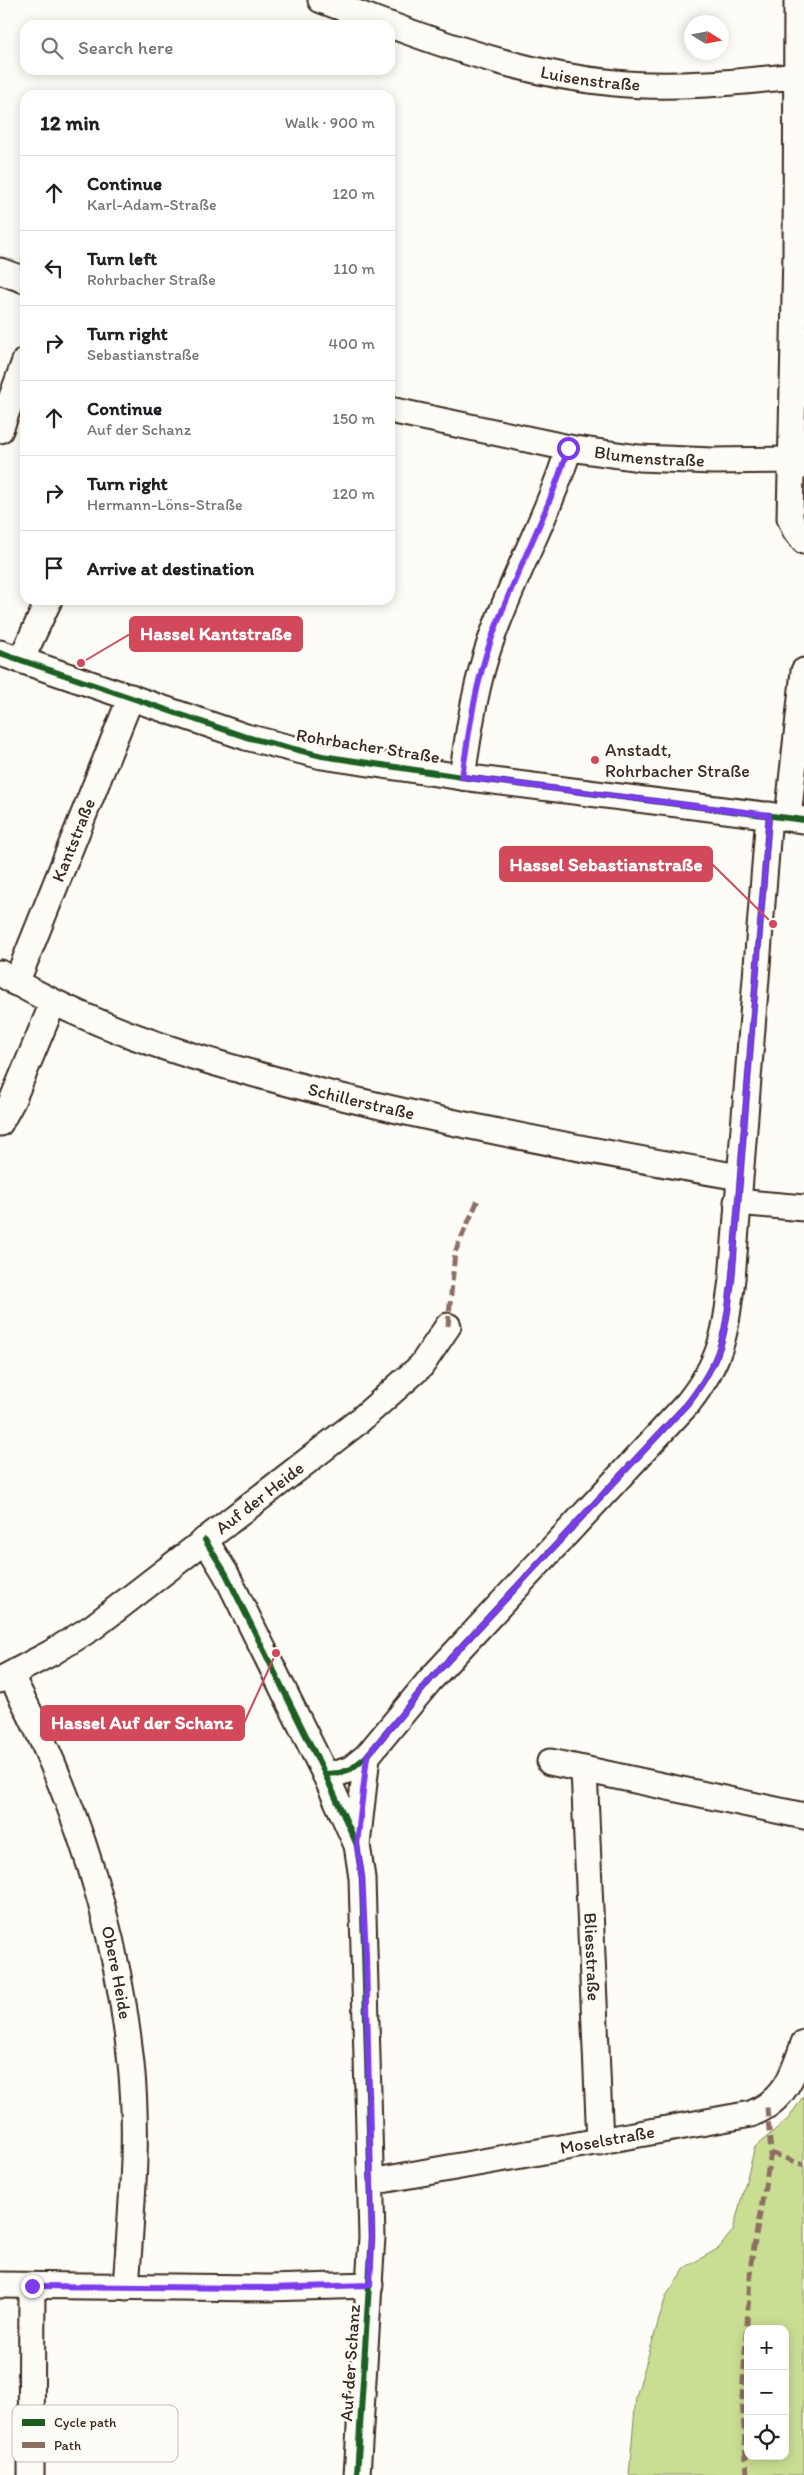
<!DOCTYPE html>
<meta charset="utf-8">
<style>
body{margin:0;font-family:Itim,sans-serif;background:#f6f6f6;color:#202124}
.controls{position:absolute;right:15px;bottom:15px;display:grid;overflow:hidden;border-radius:10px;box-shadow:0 2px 12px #0003}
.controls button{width:45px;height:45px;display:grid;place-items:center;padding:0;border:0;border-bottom:1px solid #e0e0e0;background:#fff;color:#202124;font:25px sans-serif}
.compass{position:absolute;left:684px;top:15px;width:45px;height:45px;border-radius:50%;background:#fff;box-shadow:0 2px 12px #0003;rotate:101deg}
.stop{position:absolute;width:15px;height:15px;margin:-11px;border:4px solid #7c3aed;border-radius:50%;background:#fff}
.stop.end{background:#7c3aed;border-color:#fff;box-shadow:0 1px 5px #0008}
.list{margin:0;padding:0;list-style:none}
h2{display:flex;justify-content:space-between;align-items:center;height:65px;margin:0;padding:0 20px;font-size:21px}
h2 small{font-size:16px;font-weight:400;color:#757577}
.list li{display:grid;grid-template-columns:32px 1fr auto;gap:15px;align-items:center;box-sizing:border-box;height:75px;padding:0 20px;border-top:1px solid #e0e0e0}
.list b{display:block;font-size:19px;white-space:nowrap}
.list p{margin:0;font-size:16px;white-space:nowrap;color:#757577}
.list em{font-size:16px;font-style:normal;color:#757577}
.icon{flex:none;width:28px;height:28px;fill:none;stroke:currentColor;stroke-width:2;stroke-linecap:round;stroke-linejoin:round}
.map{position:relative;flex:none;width:804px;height:2475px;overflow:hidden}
.search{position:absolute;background:#fff;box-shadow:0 2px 12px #0003;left:20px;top:20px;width:375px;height:55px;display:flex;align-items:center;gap:12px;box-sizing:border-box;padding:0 18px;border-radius:15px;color:#757577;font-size:19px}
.panel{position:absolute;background:#fff;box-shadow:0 2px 12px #0003;left:20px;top:90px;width:375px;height:515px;border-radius:15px}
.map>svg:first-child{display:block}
.green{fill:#cade93;stroke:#828458;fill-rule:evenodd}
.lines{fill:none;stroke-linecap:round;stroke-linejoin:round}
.minor-casing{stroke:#3b2a1e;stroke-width:29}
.minor{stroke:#fdfcf7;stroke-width:25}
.quiet{stroke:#8d6e63;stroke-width:5;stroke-dasharray:10 5;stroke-linecap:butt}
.cycleway-casing{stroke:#fdfcf7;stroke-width:9}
.cycleway{stroke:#1b5e20;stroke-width:6}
.route{stroke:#7c3aed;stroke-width:6}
.poi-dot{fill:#d1495b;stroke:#fdfcf7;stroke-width:2}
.labels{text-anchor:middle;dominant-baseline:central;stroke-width:5;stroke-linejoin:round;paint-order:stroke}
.street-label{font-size:18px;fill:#3b2a1e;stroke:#fdfcf7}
.poi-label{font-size:18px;fill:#3b2a1e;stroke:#fdfcf7;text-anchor:start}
.key{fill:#fdfcf7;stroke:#c3bdb6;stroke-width:1}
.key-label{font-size:14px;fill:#3b2a1e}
.leader{fill:none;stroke:#d1495b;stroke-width:2}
.callout-dot{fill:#d1495b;stroke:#fdfcf7;stroke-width:2}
.callout{fill:#d1495b;stroke:#d1495b;stroke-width:2}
.callout-label{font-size:19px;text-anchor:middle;font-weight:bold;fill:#fff}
</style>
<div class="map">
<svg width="804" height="2475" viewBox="0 0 804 2475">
<rect width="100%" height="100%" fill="#fdfcf7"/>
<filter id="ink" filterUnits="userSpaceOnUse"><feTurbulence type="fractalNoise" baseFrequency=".02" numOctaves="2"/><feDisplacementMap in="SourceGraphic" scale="10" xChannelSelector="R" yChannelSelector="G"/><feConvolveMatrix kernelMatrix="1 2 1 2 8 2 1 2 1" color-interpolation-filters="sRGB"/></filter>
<g filter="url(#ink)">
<path class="green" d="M804,2095V2475H629L636,2397L666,2296L686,2267L719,2248L733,2230L755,2147L789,2118ZM748,2329H785V2456H748Z"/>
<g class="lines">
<g class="minor-casing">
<g id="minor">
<polyline points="321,0 389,25"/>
<polyline points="797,0 796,252 790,518 795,530 804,541"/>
<path id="s1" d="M390,25C463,52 537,76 615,83C676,89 737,82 797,76"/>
<polyline points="0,271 25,280"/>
<path id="s2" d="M390,410L569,448L639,458L713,461L792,460L804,466"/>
<polyline points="0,430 25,361"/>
<polyline points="0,653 246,737 322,756 462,777 804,820"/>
<polyline points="21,660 49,600"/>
<path d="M462,777C469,731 475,686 490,643C513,576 548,516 569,448"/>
<polyline points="788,818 804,671"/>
<path id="s3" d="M0,973C104,1035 210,1063 326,1093C462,1127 600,1153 739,1177"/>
<path id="s4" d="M16,983L131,697"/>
<polyline points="0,1123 12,1101 53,1003"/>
<polyline points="737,1202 804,1208"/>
<polyline points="205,1540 226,1574 325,1774 357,1845 362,1878 372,2237 357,2475"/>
<path id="s5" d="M11,1676C75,1798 117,1926 131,2064C139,2138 131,2214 126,2287"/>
<path id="s6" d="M0,1680L51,1653L93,1627L359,1421L421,1366L448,1326"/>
<polyline points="550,1762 804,1816"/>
<path id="s7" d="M584,1769L600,2142"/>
<path d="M325,1774L339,1773L351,1769L367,1756L430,1680L688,1403C723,1358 725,1334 732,1279L769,815"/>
<polyline points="357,1845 367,1756"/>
<path id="s8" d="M371,2182L751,2114C785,2100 793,2076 804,2043"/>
<polyline points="0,2285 269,2288 370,2285"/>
<polyline points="31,2475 32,2286"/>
</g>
</g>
<use href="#minor" class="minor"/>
<g class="quiet">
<polyline points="448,1326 455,1252 478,1200"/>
<polyline points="771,2153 804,2165"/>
<polyline points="747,2475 742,2398 751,2263 771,2153 767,2107"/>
</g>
<g class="cycleway-casing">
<g id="cycleway">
<polyline points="0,653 246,737 322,756 462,777 804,820"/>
<polyline points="205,1540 226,1574 325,1774 357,1845 362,1878 372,2237 357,2475"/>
<path d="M325,1774L339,1773L351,1769L367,1756L430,1680L688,1403C723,1358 725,1334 732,1279L769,815"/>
</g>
</g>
<use href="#cycleway" class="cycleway"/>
</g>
</g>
<g class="lines" filter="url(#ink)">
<path class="route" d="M32,2286L269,2288L370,2285L372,2237L366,1955L362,1878L357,1845L367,1756L430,1680L688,1403C723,1358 725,1334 732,1278L769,815L462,777C469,731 475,686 490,643C513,576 548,516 568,448"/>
</g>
<circle class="poi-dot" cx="595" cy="760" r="5"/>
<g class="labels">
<g class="street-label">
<text stroke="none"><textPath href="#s1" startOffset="208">Luisenstraße</textPath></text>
<text stroke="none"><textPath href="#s2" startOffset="264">Blumenstraße</textPath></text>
<text transform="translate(368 746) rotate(9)">Rohrbacher Straße</text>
<text stroke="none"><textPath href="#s4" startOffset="154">Kantstraße</textPath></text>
<text stroke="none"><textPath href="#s3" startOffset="385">Schillerstraße</textPath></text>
<text stroke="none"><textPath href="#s6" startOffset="318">Auf der Heide</textPath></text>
<text stroke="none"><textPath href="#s7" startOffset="188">Bliesstraße</textPath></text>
<text stroke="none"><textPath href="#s5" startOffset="316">Obere Heide</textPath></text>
<text stroke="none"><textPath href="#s8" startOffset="240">Moselstraße</textPath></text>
<text transform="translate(350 2363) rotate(-86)">Auf der Schanz</text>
</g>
<g class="poi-label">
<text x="605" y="750">Anstadt,<tspan x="605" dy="21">Rohrbacher Straße</tspan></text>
</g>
</g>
<rect x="12" y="2405" width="166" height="57" rx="8" class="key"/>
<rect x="22" y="2419" width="23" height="7" fill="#1b5e20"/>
<rect x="22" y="2442" width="23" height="6" fill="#8d6e63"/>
<g class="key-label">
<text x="54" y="2427">Cycle path</text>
<text x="54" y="2450">Path</text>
</g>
<path class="leader" d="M81 663L130 634M773 924L712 864M276 1653L244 1723"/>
<g class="callout-dot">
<circle cx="81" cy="663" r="5"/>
<circle cx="773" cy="924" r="5"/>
<circle cx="276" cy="1653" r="5"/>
</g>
<g class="callout">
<rect x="130" y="617" width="172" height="34" rx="5"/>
<rect x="500" y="847" width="212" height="34" rx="5"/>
<rect x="41" y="1706" width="203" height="34" rx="5"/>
</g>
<g class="callout-label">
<text x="216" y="640">Hassel Kantstraße</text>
<text x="606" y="871">Hassel Sebastianstraße</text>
<text x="142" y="1729">Hassel Auf der Schanz</text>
</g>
</svg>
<div class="controls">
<button>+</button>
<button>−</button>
<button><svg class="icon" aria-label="locate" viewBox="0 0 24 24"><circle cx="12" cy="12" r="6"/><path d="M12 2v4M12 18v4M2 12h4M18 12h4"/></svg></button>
</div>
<svg class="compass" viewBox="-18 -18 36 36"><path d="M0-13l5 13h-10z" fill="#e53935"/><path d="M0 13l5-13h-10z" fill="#757577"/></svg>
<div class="stop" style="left:568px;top:448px"></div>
<div class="stop end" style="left:32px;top:2286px"></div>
<div class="search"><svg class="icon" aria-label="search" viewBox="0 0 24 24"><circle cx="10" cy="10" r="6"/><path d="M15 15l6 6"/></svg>Search here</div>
<section class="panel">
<h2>12 min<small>Walk · 900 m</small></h2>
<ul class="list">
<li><svg class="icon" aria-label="ahead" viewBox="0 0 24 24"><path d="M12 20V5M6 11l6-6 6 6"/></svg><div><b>Continue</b><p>Karl-Adam-Straße</p></div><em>120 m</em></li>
<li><svg class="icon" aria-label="left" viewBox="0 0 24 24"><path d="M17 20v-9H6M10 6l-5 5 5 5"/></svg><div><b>Turn left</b><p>Rohrbacher Straße</p></div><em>110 m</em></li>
<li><svg class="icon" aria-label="right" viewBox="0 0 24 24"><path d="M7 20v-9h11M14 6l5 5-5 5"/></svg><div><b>Turn right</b><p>Sebastianstraße</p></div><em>400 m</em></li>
<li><svg class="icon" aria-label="ahead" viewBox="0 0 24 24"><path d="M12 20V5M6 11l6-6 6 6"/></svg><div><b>Continue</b><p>Auf der Schanz</p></div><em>150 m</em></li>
<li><svg class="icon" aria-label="right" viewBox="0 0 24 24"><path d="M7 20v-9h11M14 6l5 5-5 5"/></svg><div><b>Turn right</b><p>Hermann-Löns-Straße</p></div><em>120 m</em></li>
<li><svg class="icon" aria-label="arrive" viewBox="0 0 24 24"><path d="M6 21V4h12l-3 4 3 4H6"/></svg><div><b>Arrive at destination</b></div></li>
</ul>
</section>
</div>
